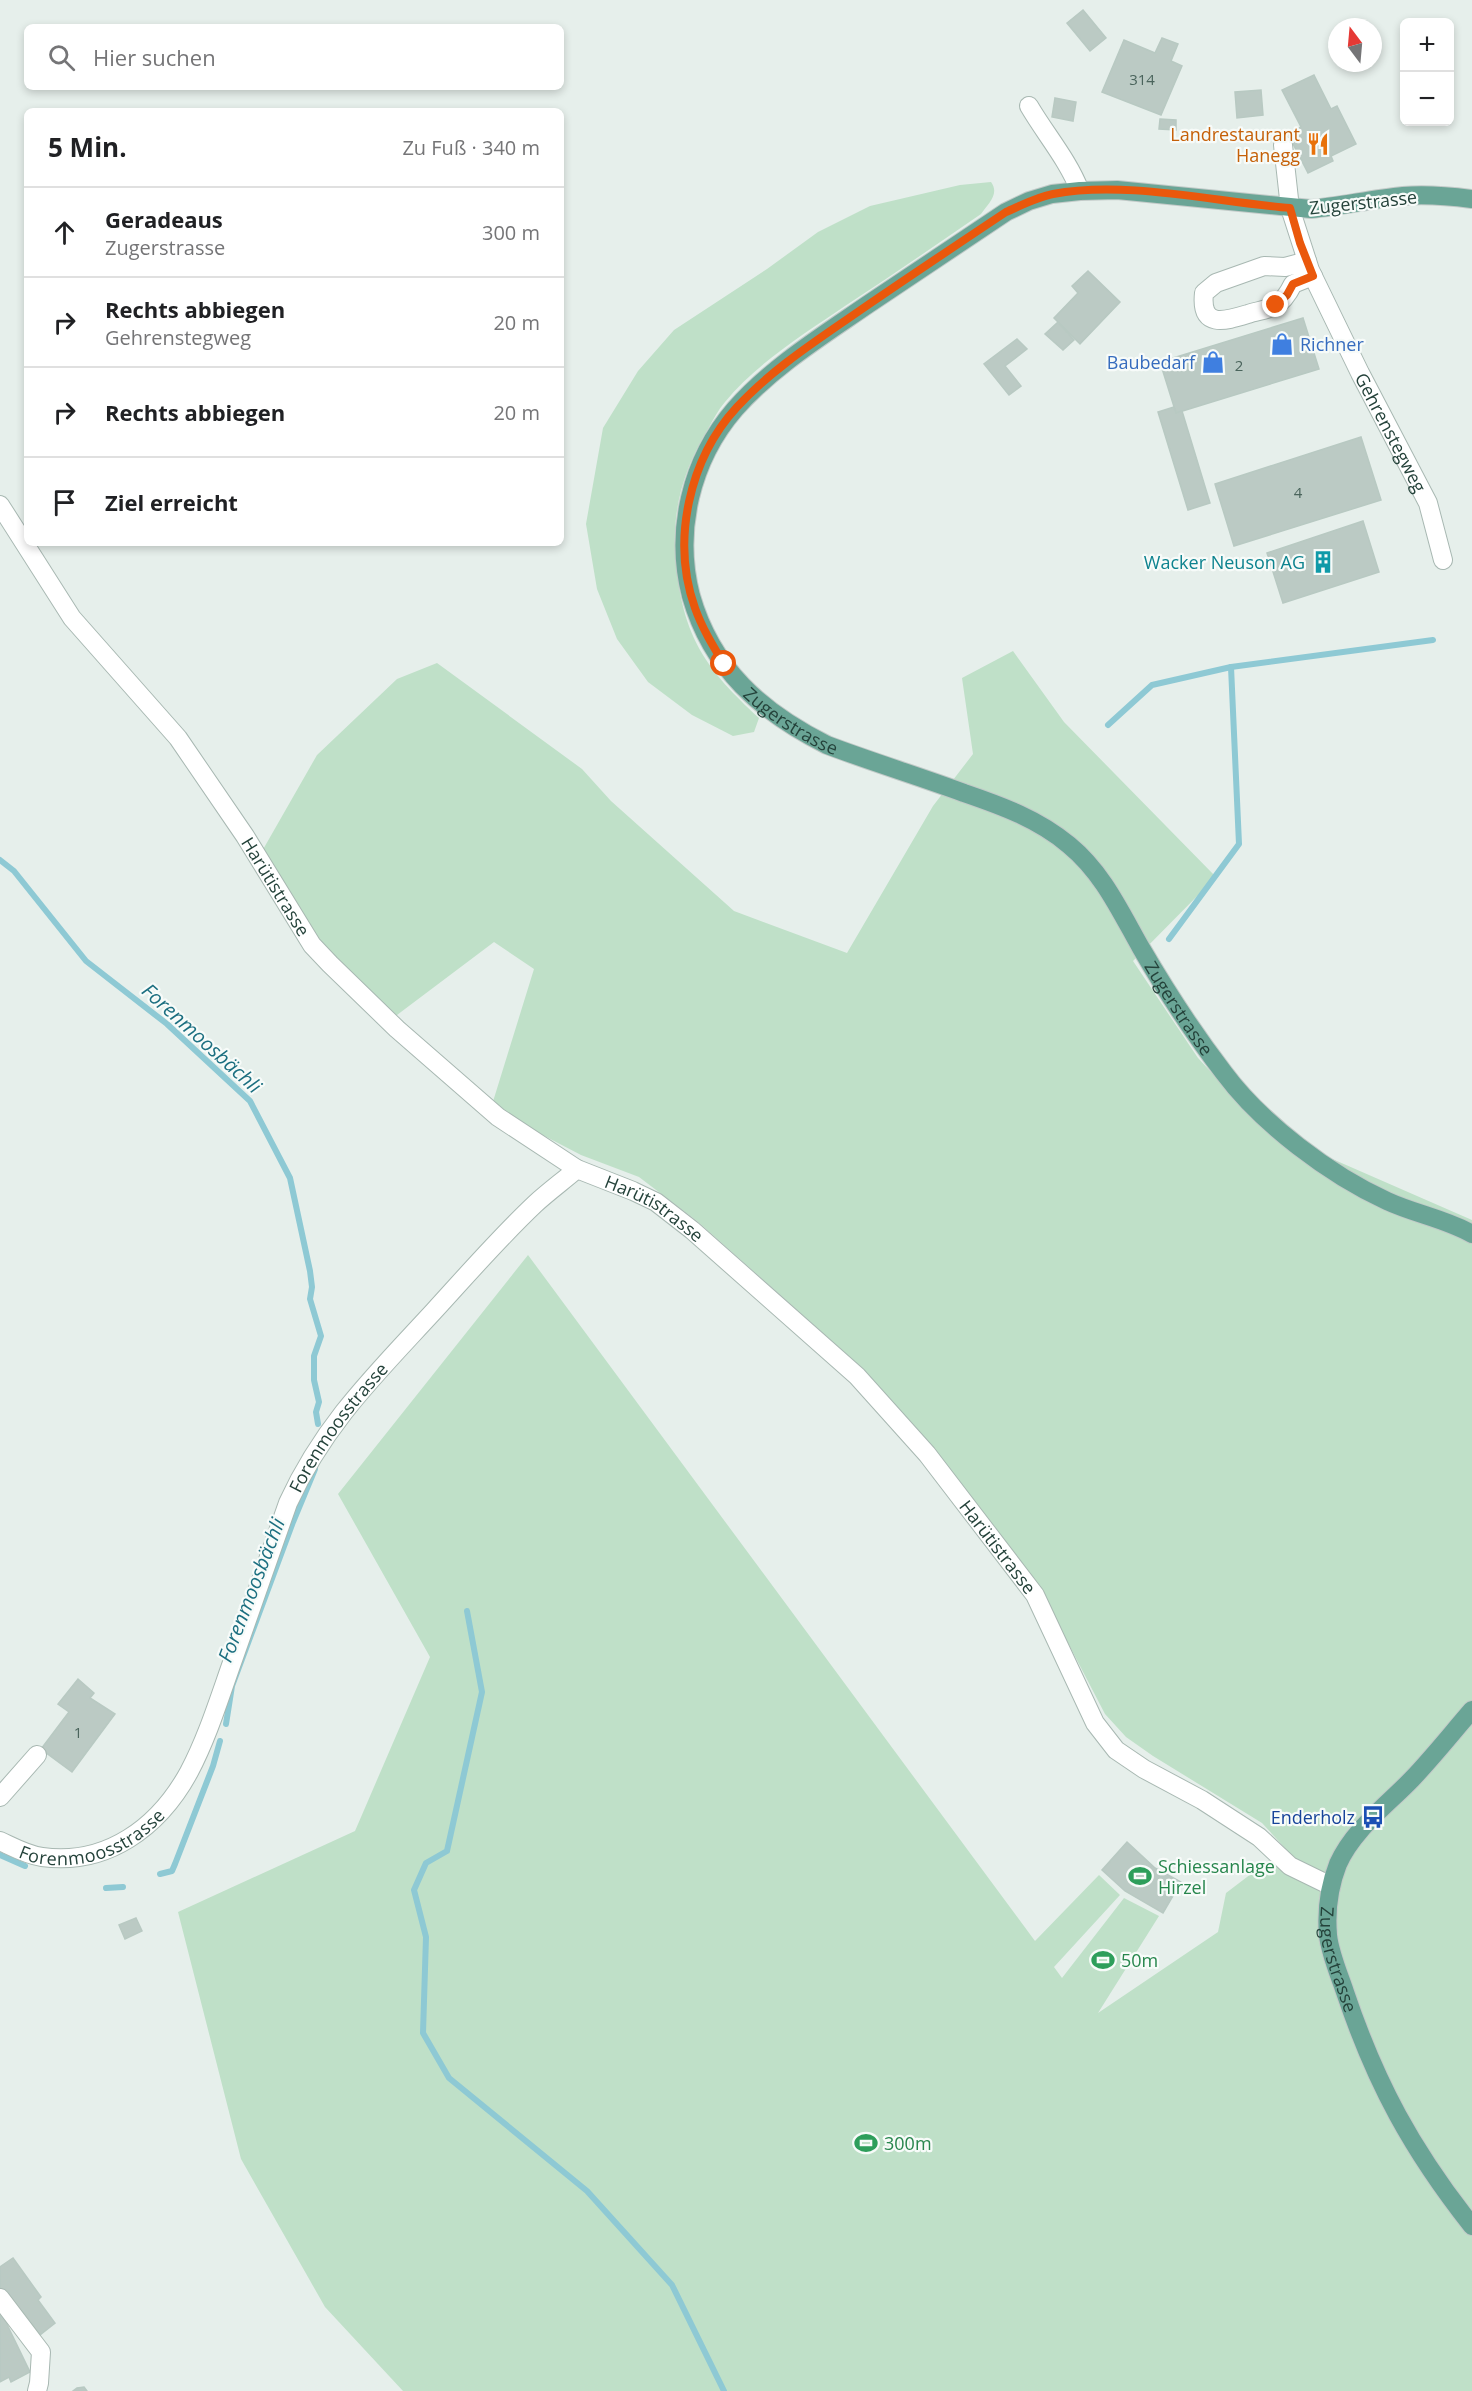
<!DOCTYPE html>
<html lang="de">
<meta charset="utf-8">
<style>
body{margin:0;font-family:"Open Sans",sans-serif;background:#f2f2f2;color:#202124}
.controls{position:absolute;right:18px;top:18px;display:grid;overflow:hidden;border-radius:9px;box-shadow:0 3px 9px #0003}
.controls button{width:54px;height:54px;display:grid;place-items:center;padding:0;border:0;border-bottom:2px solid #e0e0e0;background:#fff;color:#202124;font:30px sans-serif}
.compass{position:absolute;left:1328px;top:18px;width:54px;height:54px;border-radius:50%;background:#fff;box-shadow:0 3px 9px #0003;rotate:344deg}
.stop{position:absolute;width:18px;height:18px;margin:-14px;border:4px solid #ea580c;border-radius:50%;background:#fff}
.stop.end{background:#ea580c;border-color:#fff;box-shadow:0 2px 6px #0008}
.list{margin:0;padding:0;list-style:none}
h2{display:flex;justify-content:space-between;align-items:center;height:78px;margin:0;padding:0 24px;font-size:26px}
h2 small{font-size:20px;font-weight:400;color:#757577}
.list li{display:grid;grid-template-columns:39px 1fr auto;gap:18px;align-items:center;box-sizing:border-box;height:90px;padding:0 24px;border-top:2px solid #e0e0e0}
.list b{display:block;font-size:22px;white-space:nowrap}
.list p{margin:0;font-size:20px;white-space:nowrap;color:#757577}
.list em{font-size:20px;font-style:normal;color:#757577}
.icon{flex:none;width:33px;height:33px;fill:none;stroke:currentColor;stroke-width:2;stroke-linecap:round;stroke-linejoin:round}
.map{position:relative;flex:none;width:1472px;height:2391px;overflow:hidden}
.search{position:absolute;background:#fff;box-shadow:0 3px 9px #0003;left:24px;top:24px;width:540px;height:66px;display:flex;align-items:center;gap:15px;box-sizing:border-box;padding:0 21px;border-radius:9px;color:#757577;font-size:22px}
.panel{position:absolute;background:#fff;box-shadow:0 3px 9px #0003;left:24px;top:108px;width:540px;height:438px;border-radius:9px}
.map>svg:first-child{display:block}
.green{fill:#bfe0c8}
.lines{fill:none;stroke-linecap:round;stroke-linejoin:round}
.stream{stroke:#8ec9d4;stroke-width:6}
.building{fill:#bbcac4;stroke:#b8c9c2;stroke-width:1.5}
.minor-casing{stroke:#a8b8b2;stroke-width:20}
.major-casing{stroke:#c2cac8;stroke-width:20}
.minor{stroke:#fff;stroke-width:18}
.major{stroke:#6aa596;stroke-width:18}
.route{stroke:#ea580c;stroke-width:8}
.labels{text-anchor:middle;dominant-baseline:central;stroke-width:4.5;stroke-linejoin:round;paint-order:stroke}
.number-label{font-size:15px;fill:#4a645c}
.food-label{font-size:18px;fill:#c56008;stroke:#f7fbf9;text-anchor:end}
.street-label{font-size:18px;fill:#24423a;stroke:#f7fbf9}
.shop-label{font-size:18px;fill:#366cbe;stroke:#f7fbf9;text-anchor:start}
.culture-label{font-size:18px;fill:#0d838f;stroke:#f7fbf9;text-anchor:end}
.transit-label{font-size:18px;fill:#164399;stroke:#f7fbf9;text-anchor:end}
.leisure-label{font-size:18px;fill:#27864d;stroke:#f7fbf9;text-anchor:start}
.water-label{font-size:20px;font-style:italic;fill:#1c6f80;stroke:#f7fbf9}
</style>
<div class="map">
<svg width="1472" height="2391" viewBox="0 0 1472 2391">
<rect width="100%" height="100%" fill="#e6efeb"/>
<g class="green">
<path d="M991,182C1000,194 988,204 981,214C936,245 891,276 845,306C804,334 757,363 725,402C718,410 713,420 708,429C682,472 671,513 676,563C683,638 706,669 759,718L754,732L733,736L692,715L648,682L617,639L597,589L586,524L603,428L638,371L674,330L767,269L818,232L870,206L960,185Z"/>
<polygon points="1013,651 1064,722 1216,877 1133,961 1198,1058 1264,1129 1472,1220 1472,2391 403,2391 325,2307 241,2159 178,1912 355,1831 430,1657 338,1494 528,1255 1035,1941 1099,1875 1120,1895 1054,1967 1062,1978 1124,1898 1159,1916 1098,2013 1218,1932 1226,1893 1285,1848 1262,1823 1153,1756 1126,1737 1105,1714 1041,1591 934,1450 860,1366 697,1221 639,1177 581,1155 491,1108 534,969 494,942 393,1018 319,941 261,853 317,755 397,679 437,663 582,769 611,801 734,911 847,953 933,806 973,754 962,678"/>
</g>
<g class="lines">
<g class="stream">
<polyline points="1108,725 1152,685 1231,667 1433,640"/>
<polyline points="0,860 14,871 86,961 167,1024 250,1101 290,1178 310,1271 312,1287 310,1299 321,1336 314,1356 314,1380 319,1402 316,1412 318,1424"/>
<polyline points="1169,939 1239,844 1231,667"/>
<polyline points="467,1611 482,1692 447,1851 426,1863 414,1890 426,1937 423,2033 449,2078 587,2191 672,2285 724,2391"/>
<polyline points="226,1724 232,1686 293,1522 315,1469"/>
<polyline points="0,1855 25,1866"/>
<polyline points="160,1874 172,1871 175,1864 213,1766 220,1741"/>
<polyline points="106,1888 123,1887"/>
</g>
</g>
<g class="building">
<polygon points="1083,10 1106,38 1090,51 1067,23"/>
<polygon points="1162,38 1178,44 1171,61 1182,66 1161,115 1102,92 1124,40 1155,53"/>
<polygon points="1314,75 1331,109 1337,106 1356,144 1331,156 1333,161 1308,173 1288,134 1301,127 1282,90"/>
<polygon points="1261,90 1263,115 1237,118 1235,92"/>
<polygon points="1055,98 1076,102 1073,121 1052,117"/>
<polygon points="1160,119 1176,120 1176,130 1159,129"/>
<polygon points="1088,271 1120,302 1080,344 1054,318 1078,293 1072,286"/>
<polygon points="1303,318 1319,369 1176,413 1160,362"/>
<polygon points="1058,322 1074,340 1063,350 1045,334"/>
<polygon points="1017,339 1027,349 1005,366 1021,386 1009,395 984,364"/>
<polygon points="1174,407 1176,413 1182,411 1210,503 1188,510 1158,412"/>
<polygon points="1361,437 1381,500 1234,546 1215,484"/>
<polygon points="1363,521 1379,572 1283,603 1267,553"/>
<polygon points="78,1679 94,1693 90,1698 115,1714 72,1772 41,1749 69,1712 58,1704"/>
<polygon points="1127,1842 1155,1868 1181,1882 1163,1913 1125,1891 1102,1870"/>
<polygon points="136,1918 142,1931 125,1939 119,1925"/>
<polygon points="13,2258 41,2297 38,2300 55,2323 40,2335 23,2312 19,2314 0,2288 0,2267"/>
<polygon points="0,2310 30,2372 11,2382 9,2377 0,2382"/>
<polygon points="84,2387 87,2391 73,2391 77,2388"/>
</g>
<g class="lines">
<g class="minor-casing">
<g id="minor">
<path d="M1029,106C1046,135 1068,160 1080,191"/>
<path id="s1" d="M1283,145L1290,208L1310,270L1360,373L1428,503L1443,560"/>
<path d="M1307,261L1285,267L1264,266L1216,283L1204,293C1200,329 1225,321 1248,314C1257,311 1268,310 1276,305C1284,301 1289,292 1293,284L1313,276"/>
<path id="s2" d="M0,505L72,618L178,738L245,836L312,945L330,964L397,1029L498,1117L577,1169L633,1191L656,1202L692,1230L857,1376L927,1454L1035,1595L1095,1723L1116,1750L1144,1769L1202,1800L1259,1837L1290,1866L1331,1886"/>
<polyline points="0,1797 37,1755"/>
<path id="s3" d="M0,1841C13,1847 27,1855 42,1857C107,1866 159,1827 189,1772C208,1736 220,1696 234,1657C252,1606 270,1554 288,1503C324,1424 376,1374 434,1311C467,1275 499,1238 535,1204C548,1192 563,1181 577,1169"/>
<polyline points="0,2298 41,2352 39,2383 37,2391"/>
</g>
</g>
<g class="major-casing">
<g id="major">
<path id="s4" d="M1472,199C1449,196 1426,194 1403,196C1372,199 1342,206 1311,209L1117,190L1080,191L1052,194L1029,201L1006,212C960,243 913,274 867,305C822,336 772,367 735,409C691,460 674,531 691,596C712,669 761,712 827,745C872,762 918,776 964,793C1002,806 1038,819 1069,845C1103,873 1120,911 1141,948C1166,991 1194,1034 1224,1073C1262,1124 1330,1175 1387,1201C1415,1214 1446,1219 1472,1234"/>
<path id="s5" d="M1472,1710C1452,1733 1433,1757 1412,1779C1387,1805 1353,1830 1338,1864C1329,1887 1326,1911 1328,1935C1330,1954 1339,1974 1345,1992C1376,2084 1412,2150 1472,2226"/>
</g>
</g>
<use href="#minor" class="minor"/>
<use href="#major" class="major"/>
</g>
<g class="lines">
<path class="route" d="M724,664C713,646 702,628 695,608C671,541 689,459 737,407C773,368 819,339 862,309C910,276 958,244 1006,212C1022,205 1037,197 1053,194C1125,180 1216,202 1290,208L1300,243L1313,276L1293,284L1287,295L1276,305"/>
</g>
<defs>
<g id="restaurant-bare" transform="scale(1.8)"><path d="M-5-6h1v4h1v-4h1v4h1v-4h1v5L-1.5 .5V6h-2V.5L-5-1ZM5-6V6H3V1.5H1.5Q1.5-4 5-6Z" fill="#e8710a" stroke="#f7fbf9" stroke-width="2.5" paint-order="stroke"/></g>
<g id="shop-bare" transform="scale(1.8)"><path d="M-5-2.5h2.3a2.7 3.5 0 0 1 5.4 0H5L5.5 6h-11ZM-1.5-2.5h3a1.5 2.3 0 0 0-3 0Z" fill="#3f7fe0" stroke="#f7fbf9" stroke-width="2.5" paint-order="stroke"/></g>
<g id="building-bare" transform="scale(1.8)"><path d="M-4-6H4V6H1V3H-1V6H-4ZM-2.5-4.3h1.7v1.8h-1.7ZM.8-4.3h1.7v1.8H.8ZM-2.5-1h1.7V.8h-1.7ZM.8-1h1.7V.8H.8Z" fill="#0f9aa8" stroke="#f7fbf9" stroke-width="2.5" paint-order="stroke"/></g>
<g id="bus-bare" transform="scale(1.8)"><path d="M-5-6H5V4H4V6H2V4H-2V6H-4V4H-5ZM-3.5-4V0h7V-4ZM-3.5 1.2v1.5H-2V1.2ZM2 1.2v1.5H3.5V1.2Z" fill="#1a4fb4" stroke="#f7fbf9" stroke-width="2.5" paint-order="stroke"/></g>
<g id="stadium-bare" transform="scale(1.8)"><path d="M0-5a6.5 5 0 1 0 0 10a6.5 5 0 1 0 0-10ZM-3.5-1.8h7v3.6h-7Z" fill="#2e9e5b" stroke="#f7fbf9" stroke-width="2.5" paint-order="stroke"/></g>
</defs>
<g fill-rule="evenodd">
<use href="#restaurant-bare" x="1318" y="144"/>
<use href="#shop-bare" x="1282" y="344"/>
<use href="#shop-bare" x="1213" y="362"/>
<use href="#building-bare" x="1323" y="562"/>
<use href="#bus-bare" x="1373" y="1817"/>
<use href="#stadium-bare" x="1140" y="1876"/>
<use href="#stadium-bare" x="1103" y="1960"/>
<use href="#stadium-bare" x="866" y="2143"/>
</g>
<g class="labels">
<g class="number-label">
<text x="1142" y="79">314</text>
<text x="1239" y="365">2</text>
<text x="1298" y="492">4</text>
<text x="78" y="1732">1</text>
</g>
<g class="food-label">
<text x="1300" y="134">Landrestaurant<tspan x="1300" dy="21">Hanegg</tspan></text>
</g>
<g class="street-label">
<text transform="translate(1363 202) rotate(-6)">Zugerstrasse</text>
<text stroke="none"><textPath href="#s1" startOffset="310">Gehrenstegweg</textPath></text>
<text stroke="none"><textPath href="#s4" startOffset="1172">Zugerstrasse</textPath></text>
<text stroke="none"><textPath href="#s2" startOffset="472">Harütistrasse</textPath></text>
<text stroke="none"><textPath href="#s4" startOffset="1676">Zugerstrasse</textPath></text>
<text stroke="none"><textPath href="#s2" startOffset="976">Harütistrasse</textPath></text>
<text stroke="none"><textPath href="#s3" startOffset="604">Forenmoosstrasse</textPath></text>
<text stroke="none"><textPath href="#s2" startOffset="1462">Harütistrasse</textPath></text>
<text stroke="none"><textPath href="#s3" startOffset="100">Forenmoosstrasse</textPath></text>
<text stroke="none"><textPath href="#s5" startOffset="303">Zugerstrasse</textPath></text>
</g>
<g class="shop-label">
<text x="1300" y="344">Richner</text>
<text x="1195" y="362" text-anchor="end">Baubedarf</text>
</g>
<g class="culture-label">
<text x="1305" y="562">Wacker Neuson AG</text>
</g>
<g class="transit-label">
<text x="1355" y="1817">Enderholz</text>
</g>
<g class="leisure-label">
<text x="1158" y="1866">Schiessanlage<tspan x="1158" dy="21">Hirzel</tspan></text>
<text x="1121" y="1960">50m</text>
<text x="884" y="2143">300m</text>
</g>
<g class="water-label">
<text transform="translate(202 1038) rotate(42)">Forenmoosbächli</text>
<text transform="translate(251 1590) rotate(-69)">Forenmoosbächli</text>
</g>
</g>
</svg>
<div class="controls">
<button>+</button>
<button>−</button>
</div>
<svg class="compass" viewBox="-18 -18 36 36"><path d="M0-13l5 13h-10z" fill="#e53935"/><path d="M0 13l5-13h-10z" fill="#757577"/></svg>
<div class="stop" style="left:724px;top:664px"></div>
<div class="stop end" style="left:1276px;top:305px"></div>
<div class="search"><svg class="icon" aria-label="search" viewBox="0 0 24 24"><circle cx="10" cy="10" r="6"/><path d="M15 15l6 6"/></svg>Hier suchen</div>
<section class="panel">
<h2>5 Min.<small>Zu Fuß · 340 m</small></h2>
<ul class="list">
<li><svg class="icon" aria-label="ahead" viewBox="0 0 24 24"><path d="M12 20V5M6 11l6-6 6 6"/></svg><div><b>Geradeaus</b><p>Zugerstrasse</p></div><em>300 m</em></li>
<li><svg class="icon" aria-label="right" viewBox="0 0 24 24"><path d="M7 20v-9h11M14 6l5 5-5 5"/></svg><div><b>Rechts abbiegen</b><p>Gehrenstegweg</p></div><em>20 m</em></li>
<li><svg class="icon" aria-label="right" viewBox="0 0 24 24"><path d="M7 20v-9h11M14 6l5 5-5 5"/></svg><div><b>Rechts abbiegen</b></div><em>20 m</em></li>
<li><svg class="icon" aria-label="arrive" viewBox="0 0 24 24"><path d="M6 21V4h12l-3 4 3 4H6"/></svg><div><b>Ziel erreicht</b></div></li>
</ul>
</section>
</div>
